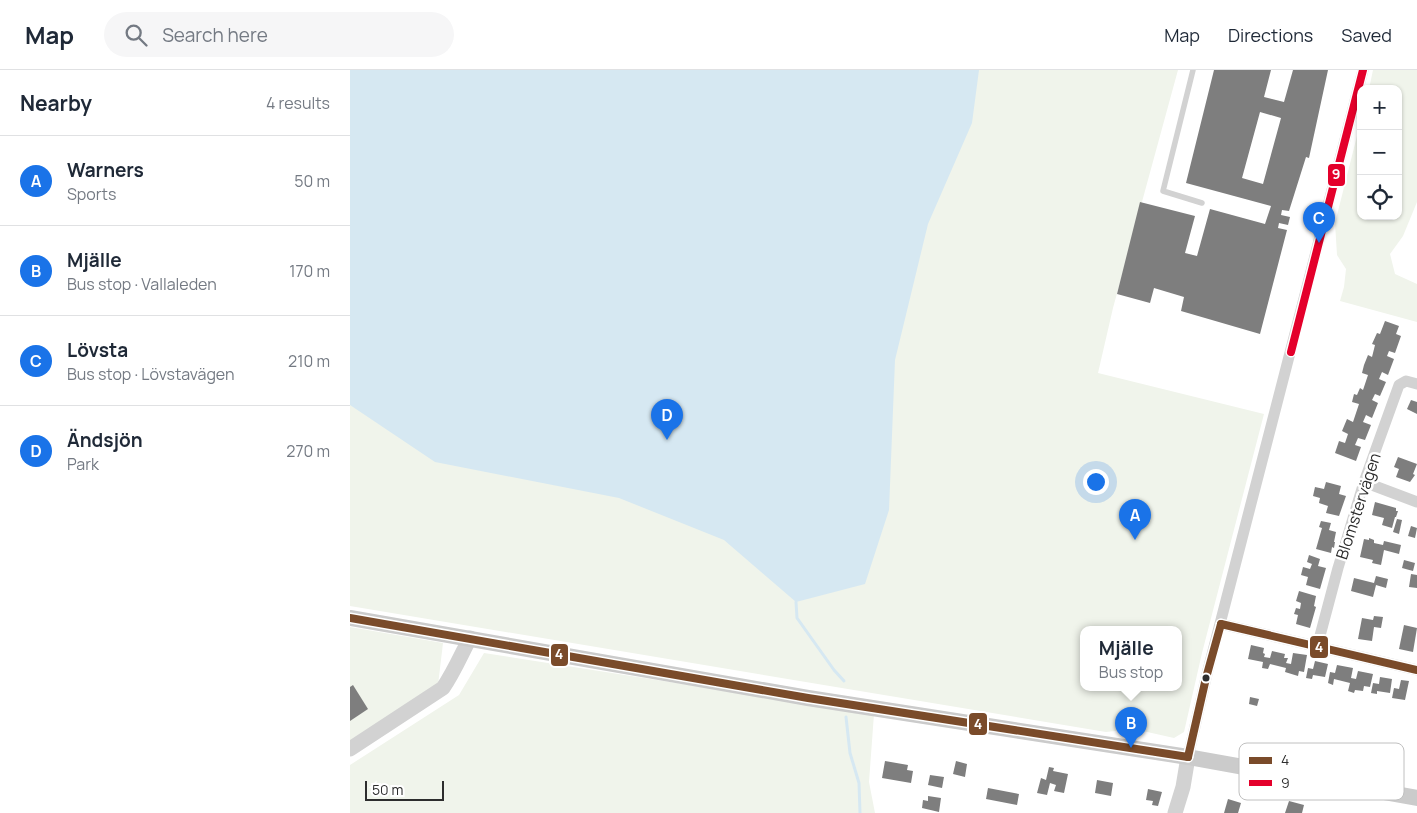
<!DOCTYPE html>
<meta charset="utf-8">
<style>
body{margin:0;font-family:Manrope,sans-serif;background:#f6f6f7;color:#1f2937}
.controls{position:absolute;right:15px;top:15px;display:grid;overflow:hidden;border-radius:10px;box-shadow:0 1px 4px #0004}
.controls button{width:45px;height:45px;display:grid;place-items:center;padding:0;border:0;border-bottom:1px solid #e0e1e3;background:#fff;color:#1f2937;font:25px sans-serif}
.scale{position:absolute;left:15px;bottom:12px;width:79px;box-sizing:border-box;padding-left:5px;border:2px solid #2d2d2d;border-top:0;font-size:14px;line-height:18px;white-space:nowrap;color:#2d2d2d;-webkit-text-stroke:4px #fff;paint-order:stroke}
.you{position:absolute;left:745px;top:411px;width:18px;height:18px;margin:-12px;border:4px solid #fff;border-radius:50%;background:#1a73e8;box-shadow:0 0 0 8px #1a73e833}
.badge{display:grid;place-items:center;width:32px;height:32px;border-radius:50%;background:#1a73e8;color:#fff;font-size:16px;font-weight:700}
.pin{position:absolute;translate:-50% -41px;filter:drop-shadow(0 1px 2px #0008)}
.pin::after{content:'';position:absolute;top:26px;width:18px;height:15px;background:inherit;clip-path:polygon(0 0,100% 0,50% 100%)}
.popup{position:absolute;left:730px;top:556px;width:102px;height:65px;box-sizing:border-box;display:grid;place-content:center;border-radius:10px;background:#fff;filter:drop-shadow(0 1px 4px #0005);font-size:16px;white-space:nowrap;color:#747a83}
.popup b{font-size:19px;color:#1f2937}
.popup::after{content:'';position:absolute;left:50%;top:100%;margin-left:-10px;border:10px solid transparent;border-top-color:#fff}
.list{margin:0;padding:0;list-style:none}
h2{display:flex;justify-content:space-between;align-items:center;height:65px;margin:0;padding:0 20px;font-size:21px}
h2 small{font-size:16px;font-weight:400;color:#747a83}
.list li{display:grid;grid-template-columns:32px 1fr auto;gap:15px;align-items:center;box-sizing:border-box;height:90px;padding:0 20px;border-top:1px solid #e0e1e3}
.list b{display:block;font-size:19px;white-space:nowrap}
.list p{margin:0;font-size:16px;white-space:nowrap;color:#747a83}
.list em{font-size:16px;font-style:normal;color:#747a83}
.icon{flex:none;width:28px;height:28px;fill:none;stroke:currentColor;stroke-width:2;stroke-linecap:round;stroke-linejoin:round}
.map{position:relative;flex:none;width:1067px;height:743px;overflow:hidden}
header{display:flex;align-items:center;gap:30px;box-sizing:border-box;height:70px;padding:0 25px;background:#fff;border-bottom:1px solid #e0e1e3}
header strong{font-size:24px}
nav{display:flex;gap:28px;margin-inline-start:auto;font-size:18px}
.search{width:350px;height:45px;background:#f6f6f7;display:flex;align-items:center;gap:12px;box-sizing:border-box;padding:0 18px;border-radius:28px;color:#747a83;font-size:19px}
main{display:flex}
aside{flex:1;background:#fff}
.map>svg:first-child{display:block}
.green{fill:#f0f4eb;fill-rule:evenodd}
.water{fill:#d6e8f2}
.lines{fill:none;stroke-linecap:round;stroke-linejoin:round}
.stream{stroke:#d6e8f2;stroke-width:3}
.building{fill:#7e7e7e;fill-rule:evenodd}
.service{stroke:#d2d2d2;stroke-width:5.5}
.minor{stroke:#d2d2d2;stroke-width:11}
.tertiary{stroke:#d2d2d2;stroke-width:15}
.secondary{stroke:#cbcbcb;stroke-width:16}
.bus-1-casing{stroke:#fff;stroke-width:11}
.bus-2-casing{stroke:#fff;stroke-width:11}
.bus-1{stroke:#7a4b2a;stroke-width:8}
.bus-2{stroke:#e4002b;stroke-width:8}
.bus-dot{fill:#2d2d2d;stroke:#fff;stroke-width:2}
.labels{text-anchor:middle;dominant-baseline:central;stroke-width:5;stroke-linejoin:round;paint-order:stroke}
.street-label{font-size:16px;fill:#2d2d2d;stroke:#fff}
.key{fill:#fff;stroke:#c0c0c0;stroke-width:1}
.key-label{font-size:14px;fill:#2d2d2d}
.line-badge{stroke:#fff;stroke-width:2}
.badge-label{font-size:14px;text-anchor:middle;font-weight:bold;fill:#fff}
</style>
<header>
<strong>Map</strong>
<div class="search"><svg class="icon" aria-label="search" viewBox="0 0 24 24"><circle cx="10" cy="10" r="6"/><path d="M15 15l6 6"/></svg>Search here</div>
<nav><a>Map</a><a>Directions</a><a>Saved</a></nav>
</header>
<main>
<aside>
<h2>Nearby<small>4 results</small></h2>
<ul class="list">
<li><span class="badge">A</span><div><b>Warners</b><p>Sports</p></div><em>50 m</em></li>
<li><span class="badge">B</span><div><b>Mjälle</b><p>Bus stop · Vallaleden</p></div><em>170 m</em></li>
<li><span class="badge">C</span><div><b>Lövsta</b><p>Bus stop · Lövstavägen</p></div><em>210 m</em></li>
<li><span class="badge">D</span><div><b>Ändsjön</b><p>Park</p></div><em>270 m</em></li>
</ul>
</aside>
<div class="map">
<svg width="1067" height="743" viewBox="0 0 1067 743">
<rect width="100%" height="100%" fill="#fff"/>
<g class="green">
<path d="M0,0H828L763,238L748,303L914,344L852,583L834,662L824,668L784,659L756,662L0,536ZM734,559H828V617H734Z"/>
<polygon points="1023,0 1067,0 1067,132 1053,166 1040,184 1045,204 1067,214 1067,252 990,231 994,217 996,199 987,185 985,153 1011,50 1011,146 1048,146 1048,19 1019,19"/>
<polygon points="0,557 93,573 88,615 0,671"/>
<polygon points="134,583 524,644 519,712 525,743 0,743 0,695 109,625"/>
</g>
<polygon class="water" points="0,0 629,0 622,53 578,154 545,290 539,440 515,514 446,532 374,470 269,428 85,392 0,335"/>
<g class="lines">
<g class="stream">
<polyline points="446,532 447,548 484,600 494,611"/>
<polyline points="496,647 500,683 509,713 510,743"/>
</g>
</g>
<g class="building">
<path d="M864,0H921L914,27L934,32L943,0H978L959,88L956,87L939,141L932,140L931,145L940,147L938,155L929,153L928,158L937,160L910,264L831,241L834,227L804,218L800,233L767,224L790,132L845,146L835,183L847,186L860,139L915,154L921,136L836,113ZM910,42L931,48L913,114L892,108Z"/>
<polygon points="1035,251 1049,256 1046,264 1051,266 1045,283 1039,281 1037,286 1044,289 1038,305 1032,302 1029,309 1036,312 1030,326 1025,324 1022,330 1028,333 1022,348 1016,345 1013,352 1021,355 1015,370 1008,368 1005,375 1011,377 1006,391 985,383 989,371 995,373 998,364 992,361 997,349 1003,352 1009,334 1002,332 1004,324 1007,325 1010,318 1013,320 1018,305 1012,303 1014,295 1018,285 1022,287 1025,275 1022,274 1027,263 1030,264"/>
<polygon points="1061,330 1067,332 1067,344 1057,339"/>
<polygon points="1048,387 1067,394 1063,404 1065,405 1060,412 1046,407 1049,399 1044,397"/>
<polygon points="976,412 991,416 989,424 996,426 989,446 976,443 978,436 969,433 970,428 963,426 965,417 974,419"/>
<polygon points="1025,432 1046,438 1046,441 1048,441 1046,447 1045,447 1042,458 1032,455 1034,448 1022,445"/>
<polygon points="1047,449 1052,450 1049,464 1043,462"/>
<polygon points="971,451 981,453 979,460 986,462 984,472 985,472 984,478 982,477 981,483 966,479 972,458 969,457"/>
<polygon points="1061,456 1067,458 1065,468 1058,466"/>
<polygon points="1019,468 1024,470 1024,473 1033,475 1034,471 1051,475 1049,484 1034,480 1031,495 1022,493 1023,490 1010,487 1014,469 1019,470"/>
<polygon points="959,485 970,489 968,496 976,498 970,519 956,515 958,507 951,505 953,497 960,499 962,494 957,492"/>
<polygon points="1054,490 1065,493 1063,501 1052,498"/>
<polygon points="1061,504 1067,505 1067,518 1059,517"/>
<polygon points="1026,506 1038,509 1036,518 1026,515 1023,527 1001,521 1004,508 1024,513"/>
<polygon points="949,521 966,526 964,536 966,537 960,558 946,554 948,545 944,544 946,538 950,539 951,533 946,531"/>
<polygon points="1024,546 1033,547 1031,558 1024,557 1022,571 1008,569 1012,548 1023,550"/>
<polygon points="1054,555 1067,558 1063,582 1049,579"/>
<polygon points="901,575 914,578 913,583 915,584 914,587 920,588 922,581 935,584 934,588 938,588 936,593 941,594 943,583 957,585 954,602 949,601 948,606 935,602 936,598 920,594 918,599 912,598 913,592 898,589"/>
<polygon points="965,591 978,594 975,607 963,605 962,609 956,608 958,598 963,599"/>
<polygon points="987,595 1003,598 1001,608 1006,609 1008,601 1023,604 1020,617 1014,616 1013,621 1005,620 1004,623 998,621 1000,613 984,609 983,615 978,613 980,602 985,603"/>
<polygon points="1030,607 1042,609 1040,623 1027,621 1027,624 1021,623 1023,613 1029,614"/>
<polygon points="1051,610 1059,611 1055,630 1042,628 1044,618 1049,619"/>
<polygon points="3,615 18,639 0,651 0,617"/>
<polygon points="900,627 909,629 907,636 899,634"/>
<polygon points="535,691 558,695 557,700 563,701 561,713 532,708"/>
<polygon points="606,691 617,694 615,707 603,704"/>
<polygon points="699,697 704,698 703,701 718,704 714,723 704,721 706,715 700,713 697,725 687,723 691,708 696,710"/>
<polygon points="580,705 594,707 592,718 578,715"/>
<polygon points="747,710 763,713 761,726 745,723"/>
<polygon points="638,718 669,724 667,735 636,729"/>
<polygon points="798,719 812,722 808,736 802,735 803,731 796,730"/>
<polygon points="578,726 591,728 589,742 572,738 573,730 578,731"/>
<polygon points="878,729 891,733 888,743 874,743"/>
<polygon points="939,731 954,735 952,743 935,743"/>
</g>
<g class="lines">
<polyline class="service" points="843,0 813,121 852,133"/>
<g class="minor">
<polyline points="1014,412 1067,432"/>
<polyline points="871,554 1067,600"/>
<polyline points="967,577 988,498 1014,412 1049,315 1056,311 1067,314"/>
<polyline points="838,687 856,608 1013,0"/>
</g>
<g class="tertiary">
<path d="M0,679L93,618C104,602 111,585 120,568"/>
<polyline points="825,743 833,717 838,687"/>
</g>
<polyline class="secondary" points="0,548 458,628 838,687 1067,728"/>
<g class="bus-1-casing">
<g id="bus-1">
<polyline points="0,548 458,628 838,687"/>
<polyline points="871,554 1067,600"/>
<polyline points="838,687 856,608 871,554"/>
</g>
</g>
<g class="bus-2-casing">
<polyline id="bus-2" points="941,282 1013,0"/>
</g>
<use href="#bus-1" class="bus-1"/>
<use href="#bus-2" class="bus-2"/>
</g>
<circle class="bus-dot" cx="856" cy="608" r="4.5"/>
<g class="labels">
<g class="street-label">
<text transform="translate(1008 436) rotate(-72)">Blomstervägen</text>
</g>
</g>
<rect x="889" y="673" width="165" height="57" rx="8" class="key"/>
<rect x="899" y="687" width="23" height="7" fill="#7a4b2a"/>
<rect x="899" y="710" width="23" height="6" fill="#e4002b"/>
<g class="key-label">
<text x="931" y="695">4</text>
<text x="931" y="718">9</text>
</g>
<g class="line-badge">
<rect x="977" y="93" width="19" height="24" rx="5" fill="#e4002b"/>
<rect x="959" y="565" width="20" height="24" rx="5" fill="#7a4b2a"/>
<rect x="200" y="573" width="19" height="24" rx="5" fill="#7a4b2a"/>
<rect x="618" y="642" width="20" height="24" rx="5" fill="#7a4b2a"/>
</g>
<g class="badge-label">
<text x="986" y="109">9</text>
<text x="969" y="582">4</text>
<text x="209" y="589">4</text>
<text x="628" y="659">4</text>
</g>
</svg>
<div class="controls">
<button>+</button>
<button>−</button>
<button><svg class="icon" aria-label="locate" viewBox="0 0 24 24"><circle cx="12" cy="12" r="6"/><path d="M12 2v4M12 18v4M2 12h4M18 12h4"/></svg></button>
</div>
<div class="scale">50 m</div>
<div class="you"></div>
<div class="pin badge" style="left:785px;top:470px">A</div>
<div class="pin badge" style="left:781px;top:678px">B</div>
<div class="popup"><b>Mjälle</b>Bus stop</div>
<div class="pin badge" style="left:969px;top:173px">C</div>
<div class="pin badge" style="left:317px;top:370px">D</div>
</div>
</main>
